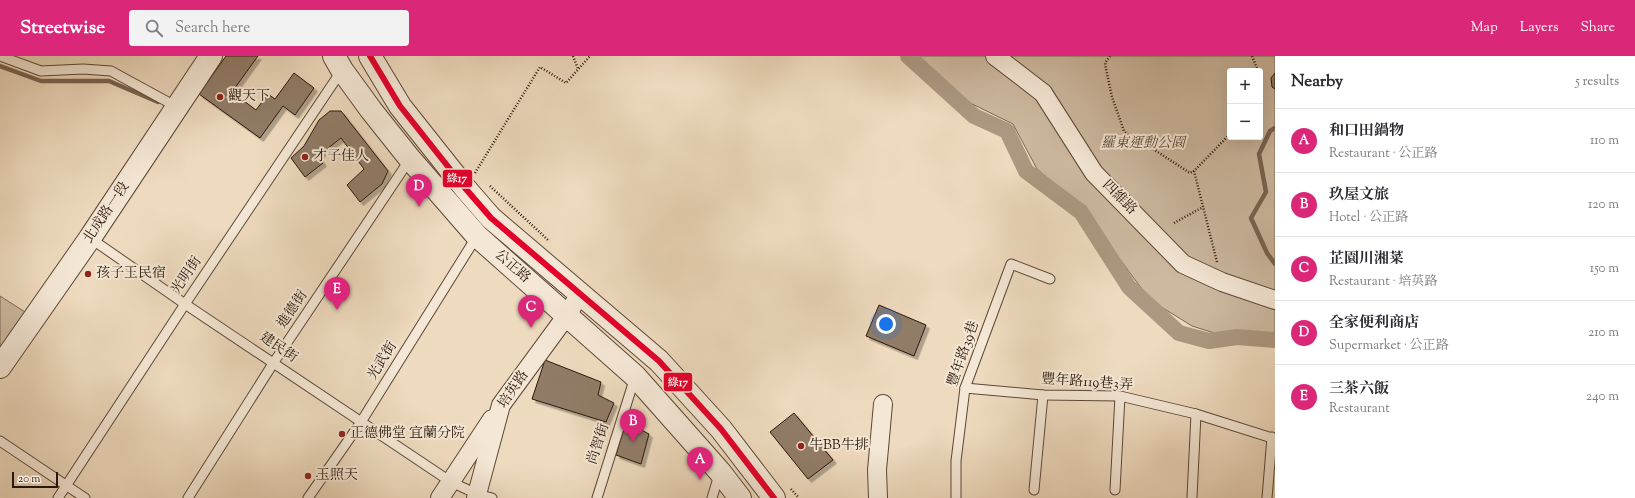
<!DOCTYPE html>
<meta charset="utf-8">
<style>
body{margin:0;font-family:"Sorts Mill Goudy","Noto Serif TC",serif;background:#f2f2f3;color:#2b2b33}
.controls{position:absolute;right:12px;top:12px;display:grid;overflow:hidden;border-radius:4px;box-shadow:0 4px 16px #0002}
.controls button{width:36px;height:36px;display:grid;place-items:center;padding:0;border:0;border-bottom:1px solid #e1e1e2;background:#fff;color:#2b2b33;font:20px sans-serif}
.scale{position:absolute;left:12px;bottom:10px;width:46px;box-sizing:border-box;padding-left:4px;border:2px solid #2c170b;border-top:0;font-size:11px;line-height:14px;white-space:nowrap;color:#2c170b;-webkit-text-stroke:3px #f4e7d5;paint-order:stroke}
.you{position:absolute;left:886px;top:268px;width:14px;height:14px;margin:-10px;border:3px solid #fff;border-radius:50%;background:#1a73e8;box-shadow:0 0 0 6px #1a73e833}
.badge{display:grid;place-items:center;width:26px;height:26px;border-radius:50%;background:#db2777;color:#fff;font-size:13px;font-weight:700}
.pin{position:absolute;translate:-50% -33px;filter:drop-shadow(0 1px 2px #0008)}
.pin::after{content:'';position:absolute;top:21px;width:14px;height:12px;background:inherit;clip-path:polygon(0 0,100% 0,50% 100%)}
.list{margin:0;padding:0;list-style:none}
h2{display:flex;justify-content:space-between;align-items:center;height:52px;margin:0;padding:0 16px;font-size:17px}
h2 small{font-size:13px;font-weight:400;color:#7c7c81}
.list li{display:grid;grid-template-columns:26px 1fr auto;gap:12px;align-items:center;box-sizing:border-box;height:64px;padding:0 16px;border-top:1px solid #e1e1e2}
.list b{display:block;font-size:15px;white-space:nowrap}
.list p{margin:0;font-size:13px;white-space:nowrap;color:#7c7c81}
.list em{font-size:13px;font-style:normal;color:#7c7c81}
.icon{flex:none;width:22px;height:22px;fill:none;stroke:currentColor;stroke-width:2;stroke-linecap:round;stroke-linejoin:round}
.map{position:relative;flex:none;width:1275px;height:442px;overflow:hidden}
header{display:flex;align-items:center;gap:24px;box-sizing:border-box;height:56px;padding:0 20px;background:#db2777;color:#fff}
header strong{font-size:19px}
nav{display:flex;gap:22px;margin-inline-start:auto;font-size:14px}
.search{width:280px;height:36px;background:#f2f2f3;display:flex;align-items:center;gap:10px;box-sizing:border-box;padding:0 14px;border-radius:4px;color:#7c7c81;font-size:15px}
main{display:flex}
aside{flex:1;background:#fff}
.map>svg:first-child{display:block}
.green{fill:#cdb9a0;stroke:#7c6856;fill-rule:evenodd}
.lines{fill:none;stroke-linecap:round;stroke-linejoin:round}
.stream{stroke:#796452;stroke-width:4.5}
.canal{stroke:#ac9881;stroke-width:16}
.building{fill:#917c68;stroke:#2c170b;filter:url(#shadow)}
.service-casing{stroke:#5c4838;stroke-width:11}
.minor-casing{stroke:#5c4838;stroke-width:20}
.tertiary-casing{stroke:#5c4838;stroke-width:24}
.path{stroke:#2c170b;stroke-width:2.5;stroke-dasharray:1 2;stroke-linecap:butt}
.service{stroke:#f4e7d5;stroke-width:9}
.minor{stroke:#f4e7d5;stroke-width:18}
.tertiary{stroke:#f4e7d5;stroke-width:22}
.bus-1-casing{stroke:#f4e7d5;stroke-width:9}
.bus-1{stroke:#e4002b;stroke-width:6}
.poi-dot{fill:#8f2418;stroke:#f4e7d5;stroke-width:1.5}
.labels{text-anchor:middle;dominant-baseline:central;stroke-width:4;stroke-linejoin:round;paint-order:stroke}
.poi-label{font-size:14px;fill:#2c170b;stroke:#f4e7d5;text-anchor:start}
.park-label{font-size:14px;font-style:italic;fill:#5c4838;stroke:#f4e7d5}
.street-label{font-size:14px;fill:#2c170b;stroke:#f4e7d5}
.line-badge{stroke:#f4e7d5;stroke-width:1.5}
.badge-label{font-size:11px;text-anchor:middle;font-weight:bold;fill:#fff}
</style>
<header>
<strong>Streetwise</strong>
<div class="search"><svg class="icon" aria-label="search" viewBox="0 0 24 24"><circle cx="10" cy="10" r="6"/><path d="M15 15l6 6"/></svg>Search here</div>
<nav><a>Map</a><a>Layers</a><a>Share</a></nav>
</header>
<main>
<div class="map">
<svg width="1275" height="442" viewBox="0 0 1275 442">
<defs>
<filter id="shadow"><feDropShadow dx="3.5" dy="3.5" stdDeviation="0" flood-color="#0004"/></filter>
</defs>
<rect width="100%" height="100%" fill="#eedabe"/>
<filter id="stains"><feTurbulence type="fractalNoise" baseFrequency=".005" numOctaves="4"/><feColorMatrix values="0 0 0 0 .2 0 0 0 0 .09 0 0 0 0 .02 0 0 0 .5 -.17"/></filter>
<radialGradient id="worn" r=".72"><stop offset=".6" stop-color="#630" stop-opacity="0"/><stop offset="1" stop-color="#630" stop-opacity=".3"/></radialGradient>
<g class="green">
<path d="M901,0H1275V287L1243,286L1192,270L1150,244L1080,149L1037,113L1013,68L954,39ZM1230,15H1260V81H1230Z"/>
<polygon points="0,240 25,256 0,293"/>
</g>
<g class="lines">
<g class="stream">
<polyline points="0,10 41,25 109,25 158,46"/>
<polyline points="1275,72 1270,75 1259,98 1266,136 1251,162 1267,197 1275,208"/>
</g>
<polyline class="canal" points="908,0 974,60 1007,75 1026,115 1081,156 1129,231 1179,277 1209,285 1237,281 1275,284"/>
</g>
<g class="building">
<polygon points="226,0 258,0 232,36 256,54 268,38 275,43 294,17 314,32 295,59 283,50 260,82 199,38"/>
<polygon points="1275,17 1275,33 1272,31 1271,22"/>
<polygon points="330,55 341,55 388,115 382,128 360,146 347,129 364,113 341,82 318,100 323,107 305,121 291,102 304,90 319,64"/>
<polygon points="879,249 926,269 914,300 866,280"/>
<polygon points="545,304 601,326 598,339 614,347 606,366 532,343"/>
<polygon points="794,357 833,404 808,423 770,376"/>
<polygon points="626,366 649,378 641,408 616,399"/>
</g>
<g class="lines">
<g class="service-casing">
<g id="service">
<polyline points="0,0 41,15 83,13 111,15 177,51"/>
<polyline points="90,182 185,248 451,426 477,438 492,442"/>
<polyline points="965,332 1043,339 1120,340 1196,358 1275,383"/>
<polyline points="0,385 85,442"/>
<polyline points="1034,434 1043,339"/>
<polyline points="1115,434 1120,340"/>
<polyline points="1192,441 1196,358"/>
<polyline points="58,442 185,248 342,14"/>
<polyline points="188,442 274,306 410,103"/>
<polyline points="308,442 361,366 477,180"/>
<polyline points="597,442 635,321"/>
<polyline points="712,442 719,419"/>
<polyline points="956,442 956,405 965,332 1011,208 1050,223"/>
<polyline points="1267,442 1272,381"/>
</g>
</g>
<g class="minor-casing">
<g id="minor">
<polyline points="995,0 1043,37 1094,117 1183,208 1222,226 1275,244"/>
<polyline points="440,442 492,363"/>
<polyline points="476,442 501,349 567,259 580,238"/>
<polyline points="878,442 877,414 883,348"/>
</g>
</g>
<g class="tertiary-casing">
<g id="tertiary">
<polyline points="334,0 342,14 371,54 410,103 477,180 635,320 720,416 740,442"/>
<polyline points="370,0 400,50 465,132 491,162 659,305 721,373 774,442"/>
<polyline points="0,311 90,182 211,0"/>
</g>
</g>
<g class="path">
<polyline points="573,0 578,13"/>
<polyline points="1110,0 1105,7 1106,13 1112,41 1124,75 1133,84 1153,93 1190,117 1194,115"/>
<polyline points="1252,0 1258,15"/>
<polyline points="475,117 540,11 566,27 590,0"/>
<polyline points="490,130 548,184"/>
<polyline points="1174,167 1203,151"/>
<polyline points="1217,206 1194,115 1230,78"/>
<polyline points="791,433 799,442"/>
</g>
<use href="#service" class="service"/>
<use href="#minor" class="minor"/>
<use href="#tertiary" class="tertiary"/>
<g class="bus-1-casing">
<polyline id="bus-1" points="370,0 400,50 465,132 491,162 659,305 721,373 774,442"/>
</g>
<use href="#bus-1" class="bus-1"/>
</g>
<g class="poi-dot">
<circle cx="220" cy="41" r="4"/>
<circle cx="305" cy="101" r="4"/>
<circle cx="88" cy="218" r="4"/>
<circle cx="342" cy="378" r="4"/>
<circle cx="801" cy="390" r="4"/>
<circle cx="308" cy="420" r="4"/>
</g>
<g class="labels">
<g class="poi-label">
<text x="228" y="41">觀天下</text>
<text x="313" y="101">才子佳人</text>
<text x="96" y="218">孩子王民宿</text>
<text x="350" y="378">正德佛堂 宜蘭分院</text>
<text x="809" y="390">牛BB牛排</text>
<text x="316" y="420">玉照天</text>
</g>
<g class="park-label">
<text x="1143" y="88">羅東運動公園</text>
</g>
<g class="street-label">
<text transform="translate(1119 142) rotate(45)">四維路</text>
<text transform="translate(107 157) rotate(-56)">北成路一段</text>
<text transform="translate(512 211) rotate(41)">公正路</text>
<text transform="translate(187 220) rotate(-56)">光明街</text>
<text transform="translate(293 254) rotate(-56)">進德街</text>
<text transform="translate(278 292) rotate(34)">建民街</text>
<text transform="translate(964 298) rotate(-71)">豐年路39巷</text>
<text transform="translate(383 305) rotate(-58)">光武街</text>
<text transform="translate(1087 327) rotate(4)">豐年路119巷3弄</text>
<text transform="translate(514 334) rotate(-56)">培英路</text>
<text transform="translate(599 388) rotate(-72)">尚智街</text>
</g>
</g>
<g class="line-badge">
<rect x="442" y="113" width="31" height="19" rx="4" fill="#e4002b"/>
<rect x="663" y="316" width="30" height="20" rx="4" fill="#e4002b"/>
</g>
<g class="badge-label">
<text x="457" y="126">綠17</text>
<text x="678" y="330">綠17</text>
</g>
<rect width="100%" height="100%" filter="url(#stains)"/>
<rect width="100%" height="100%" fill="url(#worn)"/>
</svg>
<div class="controls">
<button>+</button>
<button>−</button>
</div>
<div class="scale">20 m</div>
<div class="you"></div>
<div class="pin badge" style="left:700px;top:424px">A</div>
<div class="pin badge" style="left:633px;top:386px">B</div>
<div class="pin badge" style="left:531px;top:272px">C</div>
<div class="pin badge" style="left:419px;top:151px">D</div>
<div class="pin badge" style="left:337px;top:254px">E</div>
</div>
<aside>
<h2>Nearby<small>5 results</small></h2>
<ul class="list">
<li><span class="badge">A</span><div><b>和口田鍋物</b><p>Restaurant · 公正路</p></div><em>110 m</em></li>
<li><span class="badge">B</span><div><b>玖屋文旅</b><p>Hotel · 公正路</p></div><em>120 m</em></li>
<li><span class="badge">C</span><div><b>芷園川湘菜</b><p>Restaurant · 培英路</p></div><em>150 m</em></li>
<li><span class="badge">D</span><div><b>全家便利商店</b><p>Supermarket · 公正路</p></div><em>210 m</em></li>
<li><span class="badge">E</span><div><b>三茶六飯</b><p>Restaurant</p></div><em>240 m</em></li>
</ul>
</aside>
</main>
